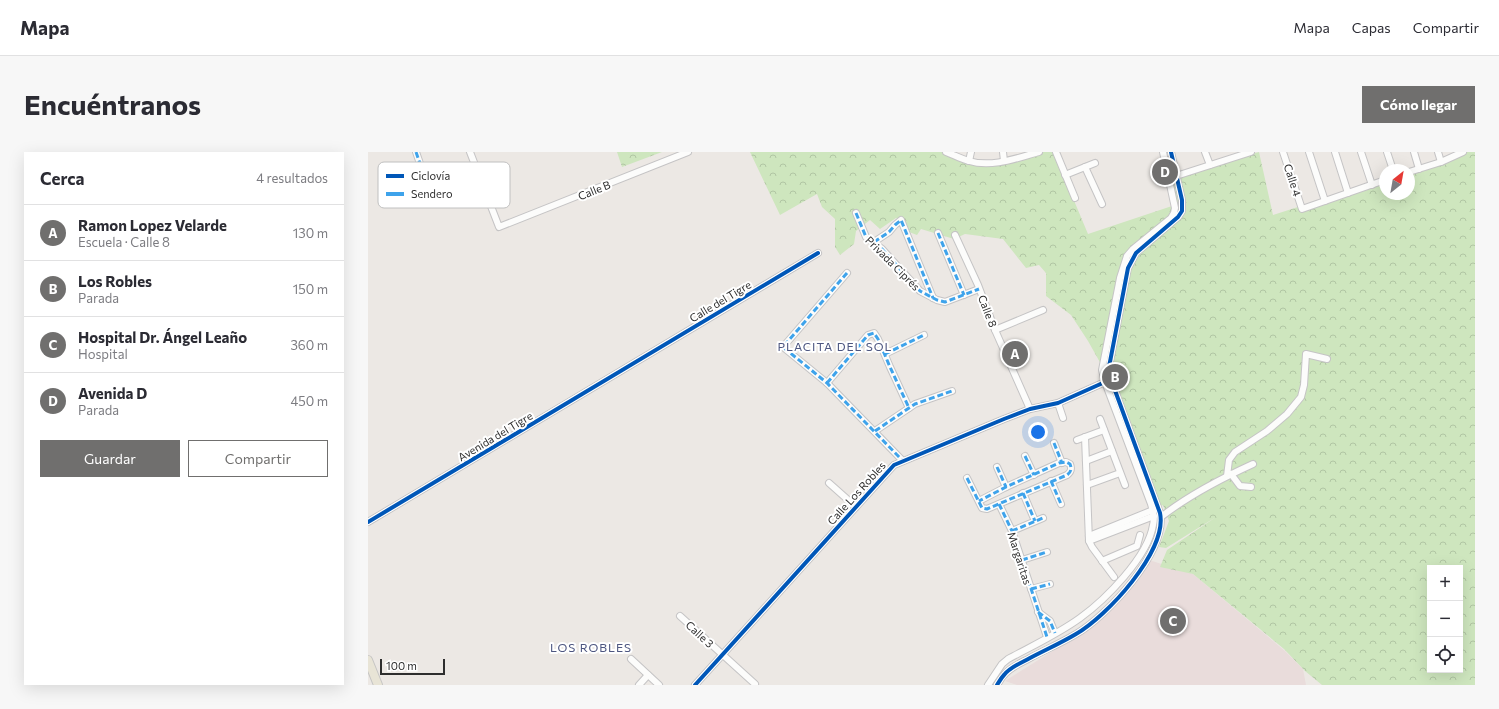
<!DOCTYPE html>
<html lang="es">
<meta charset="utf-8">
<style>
body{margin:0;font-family:Commissioner,sans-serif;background:#f7f7f7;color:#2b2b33}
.controls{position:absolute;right:12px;bottom:12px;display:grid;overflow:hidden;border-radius:0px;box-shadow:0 4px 16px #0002}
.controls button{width:36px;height:36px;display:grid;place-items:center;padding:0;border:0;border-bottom:1px solid #e1e1e2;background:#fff;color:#2b2b33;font:20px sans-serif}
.compass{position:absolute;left:1011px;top:12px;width:36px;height:36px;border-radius:50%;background:#fff;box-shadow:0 4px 16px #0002;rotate:31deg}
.scale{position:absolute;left:12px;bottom:10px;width:65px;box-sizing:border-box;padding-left:4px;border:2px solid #2e2e2e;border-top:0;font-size:11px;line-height:14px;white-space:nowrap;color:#2e2e2e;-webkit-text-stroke:3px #fff;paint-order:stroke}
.you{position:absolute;left:670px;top:280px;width:14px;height:14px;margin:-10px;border:3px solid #fff;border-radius:50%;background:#1a73e8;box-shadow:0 0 0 6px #1a73e833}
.badge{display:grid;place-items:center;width:26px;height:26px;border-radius:50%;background:#706f6e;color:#fff;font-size:13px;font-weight:700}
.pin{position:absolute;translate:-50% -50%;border:2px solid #fff;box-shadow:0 1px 4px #0006}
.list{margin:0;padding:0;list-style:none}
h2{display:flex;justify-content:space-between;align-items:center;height:52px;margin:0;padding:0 16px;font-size:17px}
h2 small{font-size:13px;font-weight:400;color:#7c7c81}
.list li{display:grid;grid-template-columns:26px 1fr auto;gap:12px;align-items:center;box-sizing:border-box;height:56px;padding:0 16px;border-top:1px solid #e1e1e2}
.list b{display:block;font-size:15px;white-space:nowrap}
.list p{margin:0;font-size:13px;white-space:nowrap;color:#7c7c81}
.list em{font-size:13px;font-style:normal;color:#7c7c81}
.actions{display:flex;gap:8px;padding:12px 16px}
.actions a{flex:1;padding:9px 0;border:1px solid #706f6e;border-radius:0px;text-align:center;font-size:14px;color:#706f6e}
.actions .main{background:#706f6e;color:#fff}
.icon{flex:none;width:22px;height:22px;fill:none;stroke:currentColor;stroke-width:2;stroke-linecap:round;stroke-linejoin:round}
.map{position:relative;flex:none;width:1107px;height:533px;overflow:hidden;border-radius:0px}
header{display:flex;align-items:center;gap:24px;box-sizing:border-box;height:56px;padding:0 20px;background:#fff;border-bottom:1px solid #e1e1e2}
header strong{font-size:19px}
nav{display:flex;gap:22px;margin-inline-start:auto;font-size:14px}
.intro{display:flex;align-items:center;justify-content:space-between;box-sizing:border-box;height:96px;padding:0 24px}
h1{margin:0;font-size:28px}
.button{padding:10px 18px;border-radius:0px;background:#706f6e;color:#fff;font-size:14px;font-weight:700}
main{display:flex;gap:24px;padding:0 24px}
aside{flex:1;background:#fff;border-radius:0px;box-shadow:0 4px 16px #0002}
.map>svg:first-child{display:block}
.medical{fill:#e9dcdb}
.forest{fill:url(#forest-crowns);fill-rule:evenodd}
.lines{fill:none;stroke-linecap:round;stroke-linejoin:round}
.minor-casing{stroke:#c5c4c5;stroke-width:8}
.major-casing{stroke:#c6c5c4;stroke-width:10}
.minor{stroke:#fcfcfb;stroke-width:6}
.major{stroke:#e8e4d6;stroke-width:8}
.quiet{stroke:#3ea3eb;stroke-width:3;stroke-dasharray:6 3;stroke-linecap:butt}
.cycleway-casing{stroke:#fff;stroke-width:6}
.cycleway{stroke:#0057b8;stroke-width:4}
.labels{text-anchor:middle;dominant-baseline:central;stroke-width:4;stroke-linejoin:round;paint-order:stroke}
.street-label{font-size:11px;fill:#2e2e2e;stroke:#fff}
.neighbourhood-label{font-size:12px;letter-spacing:1px;fill:#4d5680;stroke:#fff}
.key{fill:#fff;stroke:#c0c0c0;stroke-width:1}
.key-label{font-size:11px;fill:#2e2e2e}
</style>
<header>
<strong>Mapa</strong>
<nav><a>Mapa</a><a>Capas</a><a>Compartir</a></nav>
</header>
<div class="intro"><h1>Encuéntranos</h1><a class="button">Cómo llegar</a></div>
<main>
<aside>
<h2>Cerca<small>4 resultados</small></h2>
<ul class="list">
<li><span class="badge">A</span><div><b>Ramon Lopez Velarde</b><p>Escuela · Calle 8</p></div><em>130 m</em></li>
<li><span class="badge">B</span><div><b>Los Robles</b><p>Parada</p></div><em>150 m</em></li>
<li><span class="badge">C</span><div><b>Hospital Dr. Ángel Leaño</b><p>Hospital</p></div><em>360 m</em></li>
<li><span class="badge">D</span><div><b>Avenida D</b><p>Parada</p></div><em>450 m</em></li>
</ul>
<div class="actions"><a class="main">Guardar</a><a>Compartir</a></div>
</aside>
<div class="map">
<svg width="1107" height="533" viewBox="0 0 1107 533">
<defs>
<pattern id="forest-crowns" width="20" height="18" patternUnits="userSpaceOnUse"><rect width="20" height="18" fill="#cee6be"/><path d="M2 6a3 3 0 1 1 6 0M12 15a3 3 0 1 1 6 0" fill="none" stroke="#b1c6a4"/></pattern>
</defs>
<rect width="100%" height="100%" fill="#ece8e4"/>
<polygon class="medical" points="781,408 825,422 917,499 935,517 938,533 649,533 637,529 723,475"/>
<g class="forest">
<polygon points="249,0 294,0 254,15"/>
<path d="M382,0H578L614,11L671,0H688L697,27L720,82L804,54L801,26L891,0L905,63L1017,27V42H1041V19L1099,0H1107V533H954L937,519L916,497L825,422L792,415L799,398L848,365L798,396L791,395L801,369L795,353L793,354L743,230L720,189L703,163L678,144V121L671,113L658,116L635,87L597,82L586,87L553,77L549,83L541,80L535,69L528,66L512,77L502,68L488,79L486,92L472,103L467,95V67L454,55L449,42L412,63ZM1062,416H1092V518H1062Z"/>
</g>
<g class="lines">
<g class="minor-casing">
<g id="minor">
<polyline points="48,0 57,26"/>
<polyline points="102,0 131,75 320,0"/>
<path d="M578,0C586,3 593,7 601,9C624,16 649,6 671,0"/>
<polyline points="635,0 636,9"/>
<polyline points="688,0 707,46"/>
<polyline points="837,0 842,13"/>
<polyline points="915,0 934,57 1017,28"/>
<polyline points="941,0 957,49"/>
<polyline points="967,0 980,41"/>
<polyline points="993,0 1004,33"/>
<polyline points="1019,0 1025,18"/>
<polyline points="1046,0 1051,17"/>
<polyline points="1070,0 1073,10"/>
<polyline points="601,9 603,0"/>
<polyline points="717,15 734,52"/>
<polyline points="1041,20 1073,10 1095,0"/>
<polyline points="697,23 727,11"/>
<polyline points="805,25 883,0"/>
<polyline points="488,61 498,85 514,97 552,139 569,148 577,150 611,137"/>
<polyline points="570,81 596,143"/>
<polyline points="587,83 610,133 627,178 662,257"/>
<polyline points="506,90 521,80 527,73 533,68 565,146"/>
<polyline points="479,121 415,195 459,231 534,308"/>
<polyline points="627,178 675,158"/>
<polyline points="517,202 556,183"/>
<polyline points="459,231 500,183 506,181 510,187 522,215 541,256"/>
<polyline points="690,251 695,266"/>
<polyline points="732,267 757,333"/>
<polyline points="507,279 547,252 584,239"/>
<polyline points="717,285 721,389 724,395 746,425"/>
<polyline points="709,288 736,278"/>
<polyline points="686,291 694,311"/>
<polyline points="657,304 666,323"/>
<polyline points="718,309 744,299"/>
<polyline points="629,315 638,335"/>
<polyline points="863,322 872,334 883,335"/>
<polyline points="859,324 861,308 867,300 899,279 919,262 933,245 936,233 938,202 959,207"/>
<path d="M599,326L614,356L619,357L699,323C703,320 704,317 702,312L698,310L691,311L638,335L611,349"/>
<polyline points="683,329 693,352"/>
<polyline points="461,331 488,355"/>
<polyline points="719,333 752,321"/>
<polyline points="655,341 667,369"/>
<polyline points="631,352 644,379 679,485"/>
<path d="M793,365C821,343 852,327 885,312"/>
<polyline points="0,370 450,101"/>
<polyline points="644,379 675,366"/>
<polyline points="721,384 785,358"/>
<polyline points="721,389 786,364"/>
<polyline points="654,408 679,400"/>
<polyline points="734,409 769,394 772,383"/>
<polyline points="663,437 682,432"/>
<polyline points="670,460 682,469 687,481"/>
<polyline points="312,464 387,532"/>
<polyline points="263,507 291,533"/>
<polyline points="271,533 280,523"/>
<polyline points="327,533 526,313 636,267 662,257 690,251 737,230"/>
<path d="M620,533L634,512L640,507C664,494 690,482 712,466C737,448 780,405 785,373C787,366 785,359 783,352L737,230L734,218L752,126L759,104L765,97L803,66L806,61L807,56L795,0"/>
<path d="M629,533C631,530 633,526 636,523C642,515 653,511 662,506C677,498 693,491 708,482C738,465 800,399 792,361L745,233L741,215L760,116L768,101L810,65L814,59V48L803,0"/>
</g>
</g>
<g class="major-casing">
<polyline id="major" points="0,508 10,533"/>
</g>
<use href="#minor" class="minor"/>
<use href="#major" class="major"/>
<g class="quiet">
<polyline points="48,0 57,26"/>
<polyline points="488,61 498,85 514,97 552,139 569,148 577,150 611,137"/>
<polyline points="570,81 596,143"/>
<polyline points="506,90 521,80 527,73 533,68 565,146"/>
<polyline points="479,121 415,195 459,231 534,308"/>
<polyline points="517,202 556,183"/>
<polyline points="459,231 500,183 506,181 510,187 522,215 541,256"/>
<polyline points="507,279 547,252 584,239"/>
<polyline points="686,291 694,311"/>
<polyline points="657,304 666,323"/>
<polyline points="629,315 638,335"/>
<path d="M599,326L614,356L619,357L699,323C703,320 704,317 702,312L698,310L691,311L638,335L611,349"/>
<polyline points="683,329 693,352"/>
<polyline points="655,341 667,369"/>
<polyline points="631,352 644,379 679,485"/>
<polyline points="644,379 675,366"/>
<polyline points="654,408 679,400"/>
<polyline points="663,437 682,432"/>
<polyline points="670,460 682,469 687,481"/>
</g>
<g class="cycleway-casing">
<g id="cycleway">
<polyline points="0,370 450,101"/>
<polyline points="327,533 526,313 636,267 662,257 690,251 737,230"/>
<path d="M629,533C631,530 633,526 636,523C642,515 653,511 662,506C677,498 693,491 708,482C738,465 800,399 792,361L745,233L741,215L760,116L768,101L810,65L814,59V48L803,0"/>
</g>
</g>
<use href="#cycleway" class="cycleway"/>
</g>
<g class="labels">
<g class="street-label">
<text transform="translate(925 28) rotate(72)">Calle 4</text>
<text transform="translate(226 38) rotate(-22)">Calle B</text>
<text transform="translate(525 111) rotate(45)">Privada Ciprés</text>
<text transform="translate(352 149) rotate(-31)">Calle del Tigre</text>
<text transform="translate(620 159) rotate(69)">Calle 8</text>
<text transform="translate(127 284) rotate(-31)">Avenida del Tigre</text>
<text transform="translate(488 341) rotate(-48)">Calle Los Robles</text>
<text transform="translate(652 406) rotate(72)">Margaritas</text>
<text transform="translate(332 482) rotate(43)">Calle 3</text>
</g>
<g class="neighbourhood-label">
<text x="467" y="194">PLACITA DEL SOL</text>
<text x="223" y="495">LOS ROBLES</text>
</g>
</g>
<rect x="10" y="10" width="132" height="46" rx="6" class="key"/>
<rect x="18" y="22" width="18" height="4" fill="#0057b8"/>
<rect x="18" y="40" width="18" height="4" fill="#3ea3eb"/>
<g class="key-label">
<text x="43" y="28">Ciclovía</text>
<text x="43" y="46">Sendero</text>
</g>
</svg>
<div class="controls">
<button>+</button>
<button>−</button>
<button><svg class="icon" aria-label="locate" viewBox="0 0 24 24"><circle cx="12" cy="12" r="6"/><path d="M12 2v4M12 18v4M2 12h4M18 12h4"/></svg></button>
</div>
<svg class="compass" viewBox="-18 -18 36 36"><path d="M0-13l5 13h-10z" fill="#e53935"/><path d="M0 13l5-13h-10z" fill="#7c7c81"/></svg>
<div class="scale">100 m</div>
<div class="you"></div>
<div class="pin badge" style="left:647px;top:202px">A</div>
<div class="pin badge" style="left:747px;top:225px">B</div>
<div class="pin badge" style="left:805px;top:469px">C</div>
<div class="pin badge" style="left:797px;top:20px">D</div>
</div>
</main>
